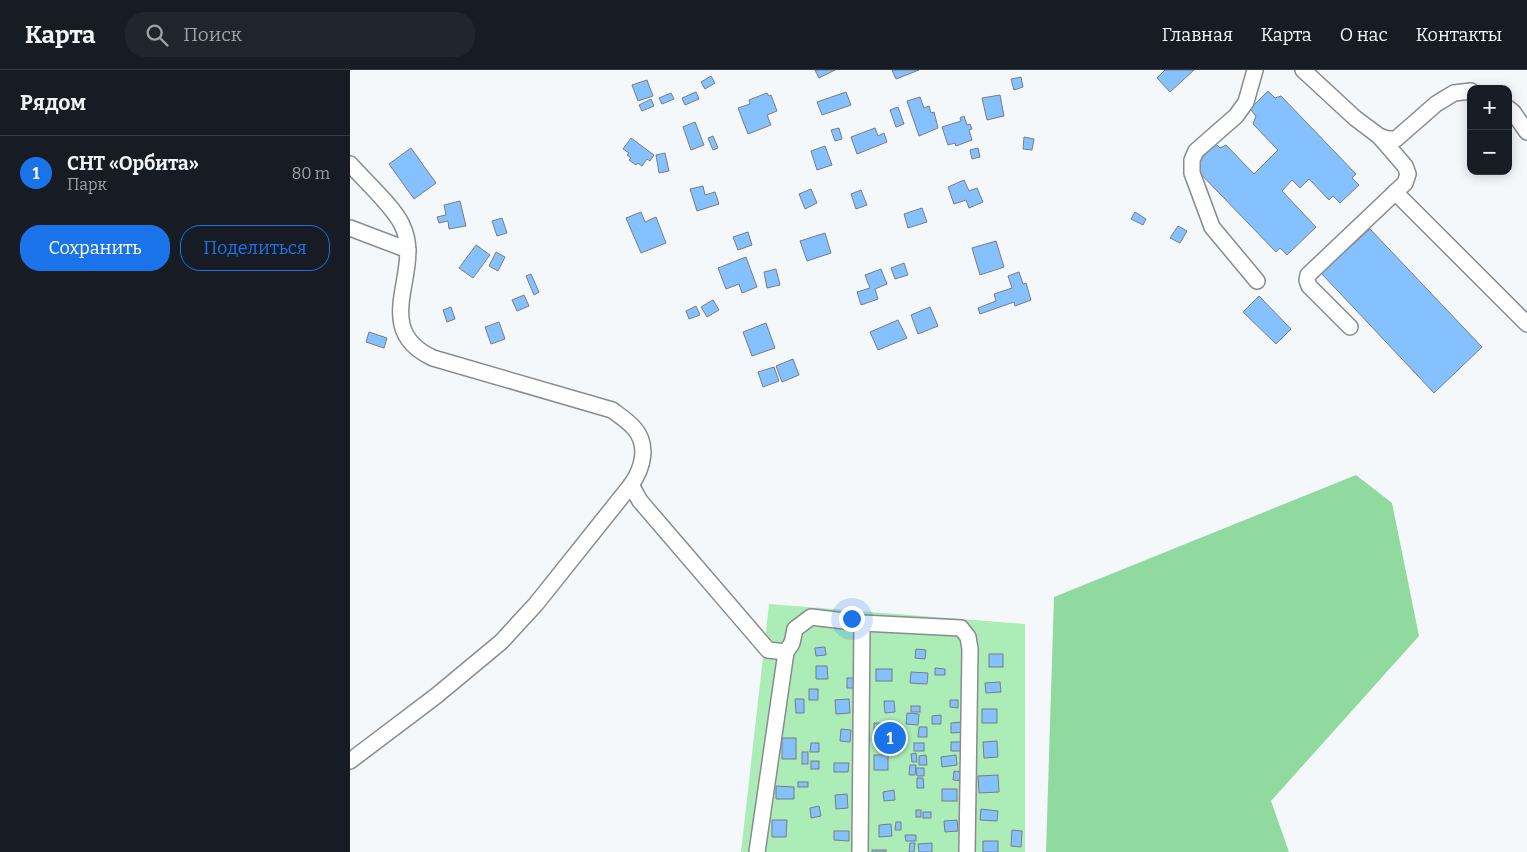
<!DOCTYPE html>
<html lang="ru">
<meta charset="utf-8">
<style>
body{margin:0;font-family:Bitter,serif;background:#20242c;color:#f1f3f6}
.controls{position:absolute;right:15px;top:15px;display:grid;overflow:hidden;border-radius:10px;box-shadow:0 2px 12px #0003}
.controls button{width:45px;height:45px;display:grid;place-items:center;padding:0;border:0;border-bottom:1px solid #363941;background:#171b24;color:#f1f3f6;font:25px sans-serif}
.you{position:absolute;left:501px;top:548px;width:18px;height:18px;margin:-12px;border:4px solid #fff;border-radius:50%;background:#1a73e8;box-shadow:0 0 0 8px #1a73e833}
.badge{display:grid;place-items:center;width:32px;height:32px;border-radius:50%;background:#1a73e8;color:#fff;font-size:16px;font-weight:700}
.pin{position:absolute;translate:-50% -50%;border:2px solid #fff;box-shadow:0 1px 5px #0006}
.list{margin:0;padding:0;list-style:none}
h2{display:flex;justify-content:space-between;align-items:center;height:65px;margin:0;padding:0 20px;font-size:21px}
h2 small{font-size:16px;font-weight:400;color:#9ea1a6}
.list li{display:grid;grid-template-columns:32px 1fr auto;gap:15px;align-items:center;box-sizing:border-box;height:75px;padding:0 20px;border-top:1px solid #363941}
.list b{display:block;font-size:19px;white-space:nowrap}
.list p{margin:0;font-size:16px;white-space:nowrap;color:#9ea1a6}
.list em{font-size:16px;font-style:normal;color:#9ea1a6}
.actions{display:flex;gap:10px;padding:15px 20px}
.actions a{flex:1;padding:11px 0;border:1px solid #1a73e8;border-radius:20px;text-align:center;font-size:18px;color:#1a73e8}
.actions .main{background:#1a73e8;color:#fff}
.icon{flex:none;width:28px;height:28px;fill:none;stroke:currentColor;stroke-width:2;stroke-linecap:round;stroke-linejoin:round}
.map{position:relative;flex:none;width:1177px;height:782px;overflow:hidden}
header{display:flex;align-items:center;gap:30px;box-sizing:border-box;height:70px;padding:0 25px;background:#171b24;border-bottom:1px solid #363941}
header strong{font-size:24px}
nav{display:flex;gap:28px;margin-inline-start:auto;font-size:18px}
.search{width:350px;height:45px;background:#20242c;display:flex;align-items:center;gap:12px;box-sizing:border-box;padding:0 18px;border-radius:20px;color:#9ea1a6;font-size:19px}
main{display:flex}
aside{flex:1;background:#171b24}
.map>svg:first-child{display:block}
.green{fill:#abecb7}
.forest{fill:#90d99f}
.building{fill:#86c1ff;stroke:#7b7d80}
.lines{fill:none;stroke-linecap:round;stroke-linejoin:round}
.minor-casing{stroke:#898c8f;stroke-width:18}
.minor{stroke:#fff;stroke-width:15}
</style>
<header>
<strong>Карта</strong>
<div class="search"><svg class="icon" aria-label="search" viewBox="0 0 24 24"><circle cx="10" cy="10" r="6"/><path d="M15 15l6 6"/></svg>Поиск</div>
<nav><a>Главная</a><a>Карта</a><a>О нас</a><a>Контакты</a></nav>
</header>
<main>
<aside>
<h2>Рядом<small></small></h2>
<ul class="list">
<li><span class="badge">1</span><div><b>СНТ «Орбита»</b><p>Парк</p></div><em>80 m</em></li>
</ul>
<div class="actions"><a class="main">Сохранить</a><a>Поделиться</a></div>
</aside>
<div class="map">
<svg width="1177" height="782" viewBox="0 0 1177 782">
<rect width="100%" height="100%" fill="#f5f8fb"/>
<polygon class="green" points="419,534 675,554 675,782 391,782"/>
<polygon class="forest" points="1006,405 1042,433 1069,566 921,731 939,782 696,782 704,527"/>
<g class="building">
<polygon points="465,0 485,0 469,8"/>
<polygon points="542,0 569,0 546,9"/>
<polygon points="815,0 844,0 820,22 807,8"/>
<polygon points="361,6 365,13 355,19 351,12"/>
<polygon points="671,7 673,17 664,20 661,9"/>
<polygon points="297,10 303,26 288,31 282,15"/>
<polygon points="918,21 925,28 931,26 1006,104 1002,108 1009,115 990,133 983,126 979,130 959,109 950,118 942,110 932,121 966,157 937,185 930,178 926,182 843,96 866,74 870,78 876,75 904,104 928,80 903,54 906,46 900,39"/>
<polygon points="346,22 349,29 335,35 332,28"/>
<polygon points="496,22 501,35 472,45 467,32"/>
<polygon points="321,23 324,29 312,34 309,28"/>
<polygon points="417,23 419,26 421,25 427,41 417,45 421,55 398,64 388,38 400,34 399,30"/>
<polygon points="650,25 654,46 637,50 632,28"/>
<polygon points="570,27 574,38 579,36 581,43 584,42 588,58 569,66 557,31"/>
<polygon points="301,29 304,36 292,41 289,35"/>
<polygon points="548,37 554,54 546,57 540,40"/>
<polygon points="614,46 617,55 620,54 622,59 619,60 622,70 606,76 605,73 598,75 592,57 611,51 610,48"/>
<polygon points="345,52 354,75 341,80 333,57"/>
<polygon points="489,58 492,69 485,71 481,60"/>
<polygon points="525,58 528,66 534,63 537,72 507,84 501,67"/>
<polygon points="363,66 368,78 363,80 358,68"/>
<polygon points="674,67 684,69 682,80 673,79"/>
<polygon points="281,68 304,85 300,91 297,89 292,96 288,93 286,95 279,90 281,88 277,85 279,83 273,79"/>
<polygon points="475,76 482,95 467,100 461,81"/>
<polygon points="61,78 86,113 64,129 39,94"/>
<polygon points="628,78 630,87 622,89 620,80"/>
<polygon points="315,83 319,101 309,103 306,85"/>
<polygon points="614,110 619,121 627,118 633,132 619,138 616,130 604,134 598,117"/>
<polygon points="353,116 355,125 365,122 369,134 347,141 340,119"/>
<polygon points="461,119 467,133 455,139 449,124"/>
<polygon points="511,120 517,135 506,139 501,124"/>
<polygon points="110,131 116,156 99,159 98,151 89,153 87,147 96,145 94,135"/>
<polygon points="572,138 577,152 558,158 554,144"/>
<polygon points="291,142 295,152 306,147 316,173 291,183 276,148"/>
<polygon points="785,142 796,149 793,155 781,149"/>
<polygon points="152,148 157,163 147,166 142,151"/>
<polygon points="828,156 837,161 830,173 820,168"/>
<polygon points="1020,159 1132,277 1084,323 971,203"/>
<polygon points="398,162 402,175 388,180 383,167"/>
<polygon points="475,163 481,183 457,191 450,171"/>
<polygon points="646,171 654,197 630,205 622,178"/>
<polygon points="126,175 140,185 123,208 109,198"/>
<polygon points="146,182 155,187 148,201 139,196"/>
<polygon points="396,187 407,217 392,223 389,214 376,219 368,198"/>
<polygon points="554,193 558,205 545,209 541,198"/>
<polygon points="426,199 430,215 417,218 414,202"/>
<polygon points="531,199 537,214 525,219 528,229 511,235 507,222 520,218 515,205"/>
<polygon points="669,202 673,214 676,213 681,230 665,236 664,232 630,244 628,238 646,231 644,224 662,218 658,206"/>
<polygon points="181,204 189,222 184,225 176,206"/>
<polygon points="174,225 179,236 167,241 162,230"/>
<polygon points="909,226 941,259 926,274 893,242"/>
<polygon points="363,230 369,240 357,247 351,237"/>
<polygon points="346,236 350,245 339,249 336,241"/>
<polygon points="101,237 105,249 97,252 93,240"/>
<polygon points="580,237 588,256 568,264 561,245"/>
<polygon points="548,250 557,268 528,280 520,262"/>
<polygon points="149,252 155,269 141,274 135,257"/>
<polygon points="416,253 425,278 402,286 393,262"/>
<polygon points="19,262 37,268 34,278 16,272"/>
<polygon points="443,289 449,305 432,312 426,296"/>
<polygon points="424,297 429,311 413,317 408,302"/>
<polygon points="475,577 476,585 466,586 465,578"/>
<polygon points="566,579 576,580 575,589 565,588"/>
<rect x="639" y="584" width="14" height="13"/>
<polygon points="466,596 477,596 478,609 466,609"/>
<polygon points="585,598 595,599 595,605 585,605"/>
<rect x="526" y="599" width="16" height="12"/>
<polygon points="561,602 578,603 577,614 560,613"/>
<polygon points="497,608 504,608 505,618 497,618"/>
<polygon points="650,612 651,622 636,623 635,613"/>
<rect x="459" y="619" width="9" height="11"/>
<polygon points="445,629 454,629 454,643 446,643"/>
<polygon points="499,629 500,643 486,644 485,630"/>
<polygon points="600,630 608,630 608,638 600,637"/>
<polygon points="534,631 544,631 545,642 535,643"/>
<rect x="561" y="636" width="9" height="6"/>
<rect x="632" y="639" width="15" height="14"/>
<polygon points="557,643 569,644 568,655 556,654"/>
<polygon points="591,645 591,654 582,654 582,646"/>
<polygon points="614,652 615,662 601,663 601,653"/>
<polygon points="524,653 537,653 536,665 524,665"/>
<polygon points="569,657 577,657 577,667 568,667"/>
<polygon points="491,659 501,660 500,672 490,671"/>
<rect x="432" y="668" width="14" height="21"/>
<polygon points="647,671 648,687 634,688 633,672"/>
<rect x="601" y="672" width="10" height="9"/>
<polygon points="461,673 469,673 469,682 460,682"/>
<rect x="564" y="673" width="10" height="8"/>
<rect x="452" y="682" width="6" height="12"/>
<polygon points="566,683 567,692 562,692 561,684"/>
<rect x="524" y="685" width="14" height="15"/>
<polygon points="576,685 577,695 569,695 569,686"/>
<polygon points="606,685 607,695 592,697 591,687"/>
<rect x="461" y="691" width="8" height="8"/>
<polygon points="484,693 499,693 498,702 484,702"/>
<polygon points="560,695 566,695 565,705 559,705"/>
<polygon points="566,698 574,698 574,706 567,706"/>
<polygon points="604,701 614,702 613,711 603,710"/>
<polygon points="648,705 649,722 629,723 628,706"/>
<polygon points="567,708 573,708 574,718 567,718"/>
<rect x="448" y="712" width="10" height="5"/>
<polygon points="426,716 444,717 444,729 426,729"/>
<rect x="592" y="719" width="15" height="12"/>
<polygon points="544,720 545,730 534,731 533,722"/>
<polygon points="497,724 498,738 486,739 485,725"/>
<polygon points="469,736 471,746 461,748 460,738"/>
<polygon points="631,739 648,741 647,751 630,750"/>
<rect x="566" y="740" width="5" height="7"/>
<rect x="573" y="742" width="8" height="6"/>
<polygon points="422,750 437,750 436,767 422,767"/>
<polygon points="607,750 608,761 595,762 594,751"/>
<polygon points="546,752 551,752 551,760 545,760"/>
<polygon points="541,754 542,766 529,767 529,755"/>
<polygon points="662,760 672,761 671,777 661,776"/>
<polygon points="484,761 499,761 499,771 484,770"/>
<polygon points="555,765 566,765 566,771 556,771"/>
<rect x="633" y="771" width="15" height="11"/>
<polygon points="560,773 565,773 564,782 559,782"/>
<polygon points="582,773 582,782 569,782 568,774"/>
<rect x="522" y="780" width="14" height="2"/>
</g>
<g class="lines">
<g class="minor-casing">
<g id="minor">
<polyline points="905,0 896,32 886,46 846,81 842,90 842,103 862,157 907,211"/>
<polyline points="953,0 1005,48 1029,66 1038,69 1046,69 1086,34 1104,23 1121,21"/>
<polyline points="1158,38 1163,42 1177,62"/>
<path d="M0,94C14,110 44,137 52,155C75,201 18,258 83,288L262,340C270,346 278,351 284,358C299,375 293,398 281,415L186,534L151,572L86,626L0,691"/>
<polyline points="1045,122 1177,254"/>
<polyline points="0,158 58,180"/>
<polyline points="1000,257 959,216 957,210 958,205 1055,113 1058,104 1055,96 1029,66"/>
<polyline points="281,415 290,431 418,580 436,582"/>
<polyline points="407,782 436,582 442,573 445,559 461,547 512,553 611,558 618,567 620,579 617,782"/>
<polyline points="510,782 512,553"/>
</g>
</g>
<use href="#minor" class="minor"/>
</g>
</svg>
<div class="controls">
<button>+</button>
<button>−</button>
</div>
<div class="you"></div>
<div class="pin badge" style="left:540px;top:668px">1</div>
</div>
</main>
